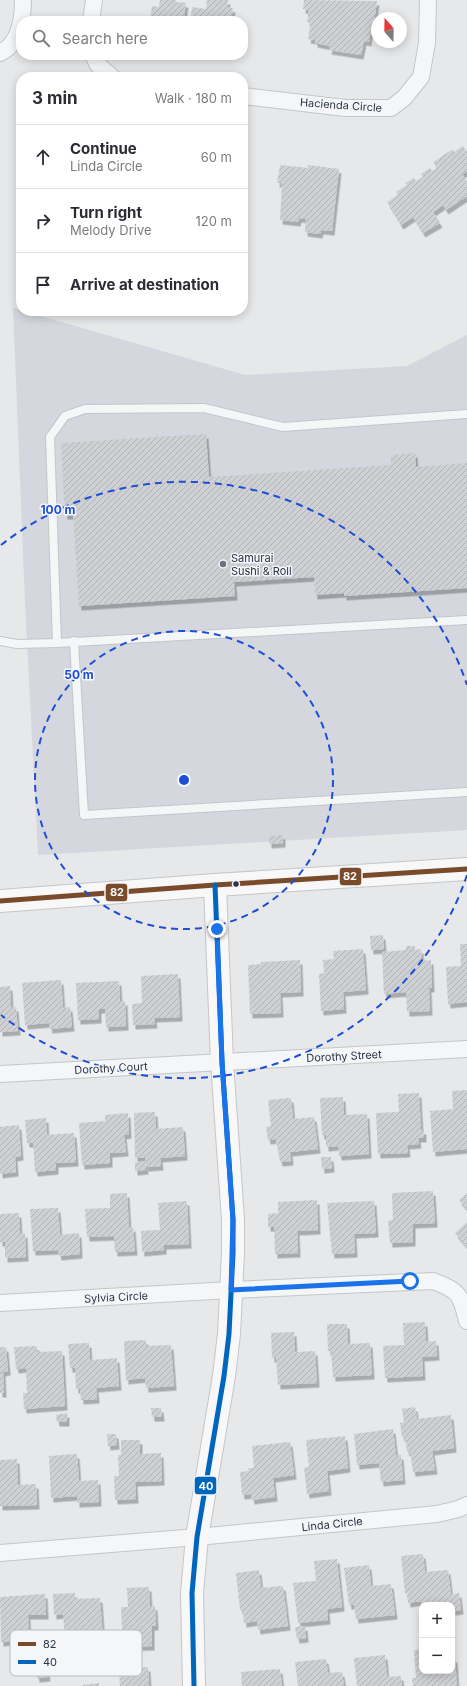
<!DOCTYPE html>
<meta charset="utf-8">
<style>
body{margin:0;font-family:Inter,sans-serif;background:#f2f2f3;color:#2b2b33}
.controls{position:absolute;right:12px;bottom:12px;display:grid;overflow:hidden;border-radius:8px;box-shadow:0 2px 10px #0003}
.controls button{width:36px;height:36px;display:grid;place-items:center;padding:0;border:0;border-bottom:1px solid #e1e1e2;background:#fff;color:#2b2b33;font:20px sans-serif}
.compass{position:absolute;left:371px;top:12px;width:36px;height:36px;border-radius:50%;background:#fff;box-shadow:0 2px 10px #0003;rotate:340deg}
.stop{position:absolute;width:12px;height:12px;margin:-9px;border:3px solid #1a73e8;border-radius:50%;background:#fff}
.stop.end{background:#1a73e8;border-color:#fff;box-shadow:0 1px 4px #0008}
.list{margin:0;padding:0;list-style:none}
h2{display:flex;justify-content:space-between;align-items:center;height:52px;margin:0;padding:0 16px;font-size:17px}
h2 small{font-size:13px;font-weight:400;color:#7c7c81}
.list li{display:grid;grid-template-columns:26px 1fr auto;gap:12px;align-items:center;box-sizing:border-box;height:64px;padding:0 16px;border-top:1px solid #e1e1e2}
.list b{display:block;font-size:15px;white-space:nowrap}
.list p{margin:0;font-size:13px;white-space:nowrap;color:#7c7c81}
.list em{font-size:13px;font-style:normal;color:#7c7c81}
.icon{flex:none;width:22px;height:22px;fill:none;stroke:currentColor;stroke-width:2;stroke-linecap:round;stroke-linejoin:round}
.map{position:relative;flex:none;width:467px;height:1686px;overflow:hidden}
.search{position:absolute;background:#fff;box-shadow:0 2px 10px #0003;left:16px;top:16px;width:232px;height:44px;display:flex;align-items:center;gap:10px;box-sizing:border-box;padding:0 14px;border-radius:16px;color:#7c7c81;font-size:15px}
.panel{position:absolute;background:#fff;box-shadow:0 2px 10px #0003;left:16px;top:72px;width:232px;height:244px;border-radius:16px}
.map>svg:first-child{display:block}
.built{fill:#d4d7dd}
.building{fill:url(#building-hatch);filter:url(#shadow)}
.lines{fill:none;stroke-linecap:round;stroke-linejoin:round}
.lane-casing{stroke:#c4c6c8;stroke-width:10}
.street-casing{stroke:#c4c6c8;stroke-width:18}
.secondary-casing{stroke:#c4c6c8;stroke-width:24}
.lane{stroke:#f5f6f7;stroke-width:8}
.street{stroke:#f5f6f7;stroke-width:16}
.secondary{stroke:#f8f8f8;stroke-width:22}
.bus-1-casing{stroke:#f4f6f9;stroke-width:8}
.bus-2-casing{stroke:#f4f6f9;stroke-width:8}
.bus-1{stroke:#7a4b2a;stroke-width:5}
.bus-2{stroke:#0065bd;stroke-width:5}
.route{stroke:#1a73e8;stroke-width:5}
.ring{fill:none;stroke:#1d4ed8;stroke-width:2;stroke-dasharray:7 5}
.poi-dot{fill:#6c737f;stroke:#f4f6f9;stroke-width:1.5}
.bus-dot{fill:#2b3445;stroke:#f4f6f9;stroke-width:1.5}
.labels{text-anchor:middle;dominant-baseline:central;stroke-width:3;stroke-linejoin:round;paint-order:stroke}
.street-label{font-size:11px;fill:#2b3445;stroke:#f4f6f9}
.poi-label{font-size:11px;fill:#2b3445;stroke:#f4f6f9;text-anchor:start}
.key{fill:#f4f6f9;stroke:#b8bcc3;stroke-width:1}
.key-label{font-size:11px;fill:#2b3445}
.centre{fill:#1d4ed8;stroke:#f4f6f9;stroke-width:2}
.ring-label{font-size:12px;text-anchor:middle;font-weight:bold;fill:#1d4ed8;stroke:#f4f6f9;stroke-width:3;stroke-linejoin:round;paint-order:stroke}
.line-badge{stroke:#f4f6f9;stroke-width:1.5}
.badge-label{font-size:11px;text-anchor:middle;font-weight:bold;fill:#fff}
</style>
<div class="map">
<svg width="467" height="1686" viewBox="0 0 467 1686">
<defs>
<pattern id="building-hatch" width="6" height="6" patternUnits="userSpaceOnUse"><rect width="6" height="6" fill="#ced0d3"/><path d="M-1 1l2-2M0 6l6-6M5 7l2-2" fill="none" stroke="#b1b3b6"/></pattern>
<filter id="shadow"><feDropShadow dx="2.5" dy="4.5" stdDeviation="0" flood-color="#0004"/></filter>
</defs>
<rect width="100%" height="100%" fill="#e6e8ea"/>
<polygon class="built" points="13,308 245,375 407,366 467,335 467,830 38,855 25,602"/>
<g class="building">
<polygon points="160,0 176,0 176,2 186,3 184,16 191,16 192,7 206,9 207,0 228,0 227,7 233,8 231,21 150,21 152,6 159,7"/>
<polygon points="304,0 377,1 374,22 377,22 375,35 370,34 369,42 364,41 361,55 329,50 330,46 315,43 315,40 308,39 311,23 307,22 309,10 303,9"/>
<polygon points="20,123 21,123 21,133 19,132"/>
<polygon points="463,146 467,152 467,171 462,174 467,182 467,196 446,210 443,205 433,212 440,223 423,233 413,217 401,225 387,202 398,195 396,192 407,185 405,183 414,178 416,181 423,177 421,174 430,168 432,171 437,168 433,162 453,149 454,152"/>
<polygon points="20,154 21,154 21,170 17,170"/>
<polygon points="280,165 308,168 308,165 339,169 332,231 321,230 320,234 305,232 306,219 299,218 298,222 280,220 282,183 277,183"/>
<polygon points="206,434 209,477 391,465 391,455 415,453 416,467 467,463 467,588 344,596 344,593 315,595 314,577 234,582 235,596 79,606 73,515 65,515 61,443"/>
<polygon points="283,835 283,843 269,844 269,836"/>
<polygon points="383,935 384,949 371,950 370,936"/>
<polygon points="460,944 467,944 467,1002 448,1004 446,967 461,966"/>
<polygon points="406,946 415,946 415,950 421,949 422,961 431,960 432,988 429,988 430,1011 407,1012 406,992 384,994 382,952 406,950"/>
<polygon points="363,949 366,990 343,992 344,1009 321,1011 319,974 324,973 323,960 334,959 333,951"/>
<polygon points="300,960 301,992 280,993 281,1013 250,1014 248,965 261,964 261,962"/>
<polygon points="178,974 180,1017 154,1018 155,1024 133,1025 132,1004 142,1003 141,976"/>
<polygon points="61,980 63,1008 70,1007 72,1027 50,1029 49,1023 25,1025 22,983"/>
<polygon points="119,981 120,1001 125,1001 126,1026 106,1027 105,1009 99,1009 99,1019 78,1020 76,983"/>
<polygon points="10,986 11,1007 16,1007 18,1031 0,1032 0,987"/>
<polygon points="467,1090 467,1149 433,1152 430,1111 453,1109 452,1091"/>
<polygon points="419,1093 421,1130 424,1130 424,1138 418,1138 419,1144 407,1145 408,1153 378,1154 376,1113 399,1112 398,1094"/>
<polygon points="343,1097 344,1115 367,1114 369,1154 339,1156 338,1146 326,1147 326,1135 322,1135 320,1098"/>
<polygon points="291,1098 293,1119 314,1117 318,1149 290,1152 291,1161 280,1162 276,1139 268,1140 266,1127 271,1126 268,1100"/>
<polygon points="155,1112 156,1129 183,1127 185,1156 160,1158 161,1166 146,1167 145,1158 135,1158 134,1113"/>
<polygon points="128,1113 129,1134 124,1135 126,1152 110,1153 110,1163 82,1165 79,1123 105,1121 105,1115"/>
<polygon points="46,1118 47,1135 74,1133 76,1162 56,1163 56,1170 35,1172 33,1143 27,1143 25,1120"/>
<polygon points="19,1125 21,1156 15,1157 16,1172 0,1174 0,1127"/>
<polygon points="321,1157 331,1157 332,1168 322,1169"/>
<polygon points="145,1161 146,1170 135,1171 135,1162"/>
<polygon points="433,1191 435,1223 413,1224 413,1242 390,1243 388,1221 393,1220 392,1193"/>
<polygon points="127,1193 129,1228 133,1227 135,1251 115,1252 114,1236 87,1237 85,1209 110,1208 110,1194"/>
<polygon points="467,1193 467,1209 459,1200"/>
<polygon points="317,1200 318,1230 297,1231 298,1253 275,1254 274,1227 268,1227 268,1214 278,1213 278,1202"/>
<polygon points="187,1201 189,1244 164,1245 164,1250 142,1252 141,1231 160,1230 158,1203"/>
<polygon points="374,1201 376,1233 354,1234 355,1253 332,1254 327,1203"/>
<polygon points="58,1208 60,1235 79,1233 80,1254 59,1256 58,1250 33,1251 30,1209"/>
<polygon points="19,1213 20,1234 25,1233 26,1257 5,1258 5,1242 0,1242 0,1214"/>
<polygon points="467,1222 467,1247 455,1233"/>
<polygon points="425,1322 426,1342 436,1341 437,1356 422,1357 423,1376 385,1378 383,1346 404,1345 403,1323"/>
<polygon points="327,1324 347,1324 348,1344 370,1343 372,1375 333,1377 331,1351 328,1351"/>
<polygon points="294,1332 295,1352 315,1351 317,1383 278,1385 276,1358 272,1358 271,1333"/>
<polygon points="146,1340 146,1346 171,1345 174,1386 146,1388 145,1378 126,1380 124,1341"/>
<polygon points="89,1343 90,1360 117,1358 119,1386 96,1388 97,1399 81,1400 80,1389 76,1389 75,1368 70,1368 68,1344"/>
<polygon points="37,1346 37,1352 62,1351 65,1406 24,1409 23,1393 27,1393 26,1368 16,1369 14,1347"/>
<polygon points="0,1347 6,1347 8,1371 3,1372 4,1393 0,1393"/>
<polygon points="415,1407 417,1419 451,1415 454,1448 432,1451 435,1470 413,1472 410,1451 407,1452 405,1437 402,1437 400,1423 404,1422 402,1409"/>
<polygon points="151,1408 161,1408 162,1417 152,1417"/>
<polygon points="67,1413 67,1422 57,1422 56,1415"/>
<polygon points="393,1429 396,1456 401,1455 403,1480 381,1482 379,1463 357,1465 354,1434"/>
<polygon points="107,1434 116,1434 117,1445 108,1446"/>
<polygon points="345,1436 348,1468 327,1471 329,1491 307,1494 304,1468 309,1467 306,1440"/>
<polygon points="121,1440 140,1440 140,1454 161,1453 162,1481 135,1482 136,1499 115,1500 114,1476 119,1476 118,1455 121,1455"/>
<polygon points="290,1442 294,1475 273,1478 275,1497 252,1500 251,1494 242,1495 240,1472 249,1471 248,1468 254,1468 252,1446"/>
<polygon points="77,1454 79,1481 98,1480 99,1502 77,1503 77,1496 51,1498 49,1456"/>
<polygon points="17,1459 18,1485 36,1484 37,1505 0,1506 0,1460"/>
<polygon points="423,1554 425,1572 448,1570 451,1595 459,1593 461,1610 453,1611 452,1605 421,1605 421,1601 408,1603 407,1593 405,1593 401,1556"/>
<polygon points="337,1559 342,1607 327,1609 328,1620 298,1623 293,1583 316,1581 314,1561"/>
<polygon points="369,1565 371,1586 391,1584 395,1615 356,1619 354,1605 349,1605 344,1568"/>
<polygon points="259,1570 261,1588 283,1586 288,1626 258,1630 257,1621 244,1623 243,1610 240,1610 236,1573"/>
<polygon points="149,1587 150,1606 155,1606 156,1626 152,1626 152,1646 123,1647 121,1607 128,1607 127,1588"/>
<polygon points="75,1593 75,1599 100,1598 103,1640 65,1642 63,1614 54,1615 53,1594"/>
<polygon points="45,1594 46,1615 28,1615 29,1640 1,1642 0,1597"/>
<polygon points="305,1626 306,1638 297,1639 295,1627"/>
<polygon points="422,1649 422,1671 452,1671 452,1658 455,1658 457,1686 413,1686 412,1678 416,1678 414,1650"/>
<polygon points="385,1655 387,1677 401,1676 402,1686 357,1686 354,1658"/>
<polygon points="326,1659 328,1673 342,1672 344,1686 298,1686 295,1662"/>
<polygon points="148,1667 149,1686 120,1686 119,1669"/>
<polygon points="280,1669 282,1686 242,1686 241,1672"/>
<polygon points="47,1671 48,1677 37,1678 36,1672"/>
<polygon points="99,1683 99,1686 82,1686 82,1685"/>
</g>
<g class="lines">
<g class="lane-casing">
<g id="lane">
<polyline points="0,641 17,644 57,643 467,620"/>
<polyline points="74,641 84,815 467,792"/>
<polyline points="57,643 50,437 65,416 85,409 204,408 283,427 467,414"/>
</g>
</g>
<g class="street-casing">
<g id="street">
<polyline points="91,21 94,0"/>
<path d="M0,53C19,44 23,19 23,0"/>
<polyline points="93,55 98,65 112,77"/>
<polyline points="243,96 345,108 391,108 404,98 421,77 427,43 428,0"/>
<polyline points="0,1074 467,1049"/>
<path d="M0,1303L231,1290L433,1281C459,1290 461,1295 467,1321"/>
<polyline points="0,1553 197,1537 437,1514 458,1509 467,1505"/>
</g>
</g>
<g class="secondary-casing">
<g id="secondary">
<polyline points="0,901 215,885 467,869"/>
<polyline points="194,1686 192,1593 197,1537 224,1376 229,1334 233,1253 233,1220 222,1062 215,885"/>
</g>
</g>
<use href="#lane" class="lane"/>
<use href="#street" class="street"/>
<use href="#secondary" class="secondary"/>
<g class="bus-1-casing">
<polyline id="bus-1" points="0,901 215,885 467,869"/>
</g>
<g class="bus-2-casing">
<polyline id="bus-2" points="194,1686 192,1593 197,1537 224,1376 229,1334 233,1253 233,1220 222,1062 215,885"/>
</g>
<use href="#bus-1" class="bus-1"/>
<use href="#bus-2" class="bus-2"/>
</g>
<g class="lines">
<polyline class="route" points="217,929 222,1062 233,1220 231,1290 410,1281"/>
</g>
<g class="ring">
<circle cx="184" cy="780" r="149"/>
<path d="M467 875A298 298 0 0 1 1 1015M1 545A298 298 0 0 1 467 685"/>
</g>
<circle class="poi-dot" cx="223" cy="564" r="4"/>
<circle class="bus-dot" cx="236" cy="884" r="3.5"/>
<g class="labels">
<g class="street-label">
<text transform="translate(341 105) rotate(4)">Hacienda Circle</text>
<text transform="translate(344 1056) rotate(-3)">Dorothy Street</text>
<text transform="translate(111 1068) rotate(-3)">Dorothy Court</text>
<text transform="translate(116 1297) rotate(-3)">Sylvia Circle</text>
<text transform="translate(332 1524) rotate(-6)">Linda Circle</text>
</g>
<g class="poi-label">
<text x="231" y="558">Samurai<tspan x="231" dy="13">Sushi &amp; Roll</tspan></text>
</g>
</g>
<rect x="10" y="1630" width="132" height="46" rx="6" class="key"/>
<rect x="18" y="1642" width="18" height="4" fill="#7a4b2a"/>
<rect x="18" y="1660" width="18" height="4" fill="#0065bd"/>
<g class="key-label">
<text x="43" y="1648">82</text>
<text x="43" y="1666">40</text>
</g>
<circle cx="184" cy="780" r="6" class="centre"/>
<g class="ring-label">
<text x="58" y="514">100 m</text>
<text x="79" y="679">50 m</text>
</g>
<g class="line-badge">
<rect x="339" y="867" width="23" height="19" rx="4" fill="#7a4b2a"/>
<rect x="105" y="883" width="23" height="19" rx="4" fill="#7a4b2a"/>
<rect x="194" y="1476" width="23" height="19" rx="4" fill="#0065bd"/>
</g>
<g class="badge-label">
<text x="350" y="880">82</text>
<text x="117" y="896">82</text>
<text x="206" y="1490">40</text>
</g>
</svg>
<div class="controls">
<button>+</button>
<button>−</button>
</div>
<svg class="compass" viewBox="-18 -18 36 36"><path d="M0-13l5 13h-10z" fill="#e53935"/><path d="M0 13l5-13h-10z" fill="#7c7c81"/></svg>
<div class="stop" style="left:410px;top:1281px"></div>
<div class="stop end" style="left:217px;top:929px"></div>
<div class="search"><svg class="icon" aria-label="search" viewBox="0 0 24 24"><circle cx="10" cy="10" r="6"/><path d="M15 15l6 6"/></svg>Search here</div>
<section class="panel">
<h2>3 min<small>Walk · 180 m</small></h2>
<ul class="list">
<li><svg class="icon" aria-label="ahead" viewBox="0 0 24 24"><path d="M12 20V5M6 11l6-6 6 6"/></svg><div><b>Continue</b><p>Linda Circle</p></div><em>60 m</em></li>
<li><svg class="icon" aria-label="right" viewBox="0 0 24 24"><path d="M7 20v-9h11M14 6l5 5-5 5"/></svg><div><b>Turn right</b><p>Melody Drive</p></div><em>120 m</em></li>
<li><svg class="icon" aria-label="arrive" viewBox="0 0 24 24"><path d="M6 21V4h12l-3 4 3 4H6"/></svg><div><b>Arrive at destination</b></div></li>
</ul>
</section>
</div>
